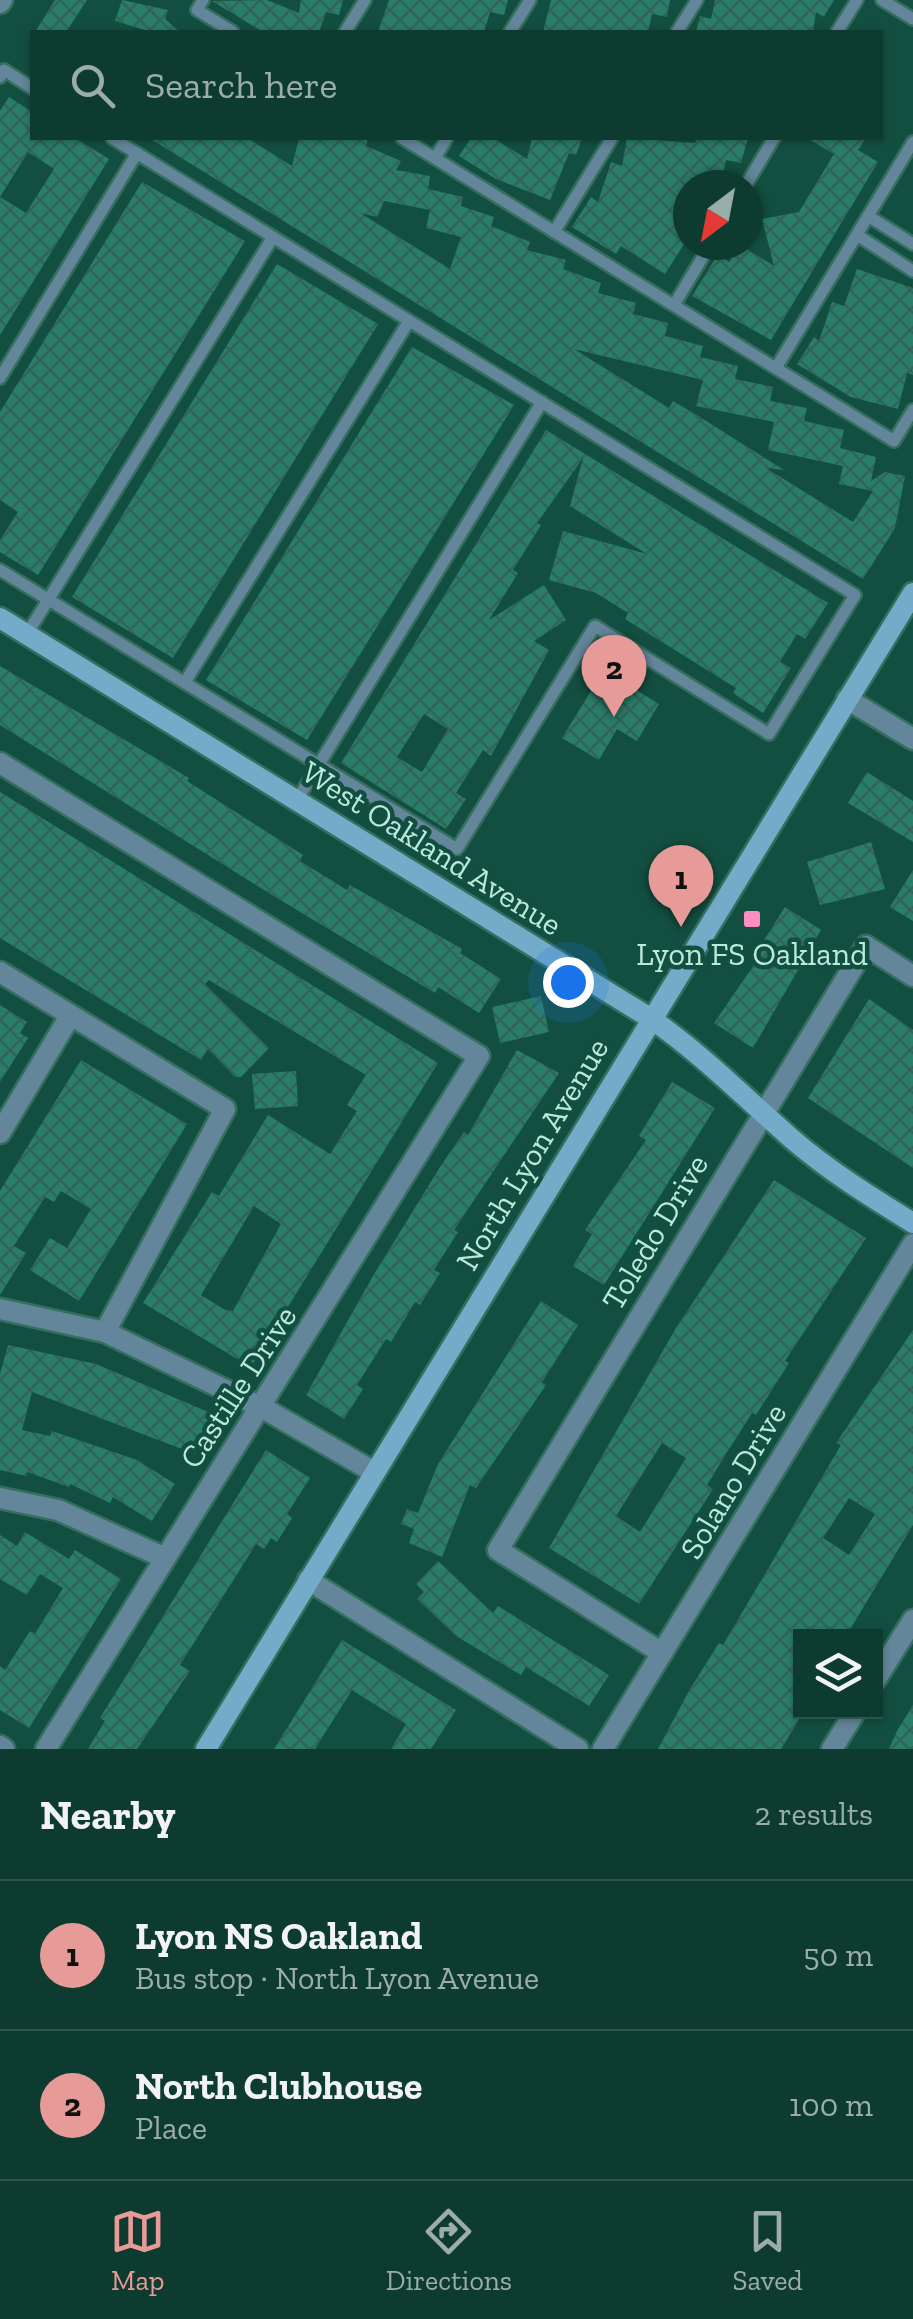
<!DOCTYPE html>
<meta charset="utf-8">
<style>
body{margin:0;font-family:"Zilla Slab",serif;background:#1c463c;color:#f1f3f6}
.controls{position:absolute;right:30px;bottom:30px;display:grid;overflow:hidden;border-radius:0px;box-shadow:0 2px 8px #0004}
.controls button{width:90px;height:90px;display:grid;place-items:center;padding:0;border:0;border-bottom:2px solid #2e554c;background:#0e3b30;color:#f1f3f6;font:50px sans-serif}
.compass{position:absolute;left:673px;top:170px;width:90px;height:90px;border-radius:50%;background:#0e3b30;box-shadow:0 2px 8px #0004;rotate:212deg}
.you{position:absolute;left:568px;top:982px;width:35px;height:35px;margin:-25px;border:8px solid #fff;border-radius:50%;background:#1a73e8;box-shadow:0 0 0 15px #1a73e833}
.badge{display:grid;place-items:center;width:65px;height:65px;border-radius:50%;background:#e69b98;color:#111;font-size:32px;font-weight:700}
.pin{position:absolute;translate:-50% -82px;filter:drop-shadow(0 2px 5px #0008)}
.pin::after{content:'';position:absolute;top:52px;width:35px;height:30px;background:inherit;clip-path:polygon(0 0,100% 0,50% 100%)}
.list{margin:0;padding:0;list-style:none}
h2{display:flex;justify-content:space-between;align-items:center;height:130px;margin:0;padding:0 40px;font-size:42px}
h2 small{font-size:32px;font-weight:400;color:#9badab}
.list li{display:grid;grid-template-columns:65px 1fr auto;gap:30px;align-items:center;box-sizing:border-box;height:150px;padding:0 40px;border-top:2px solid #2e554c}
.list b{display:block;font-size:38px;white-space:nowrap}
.list p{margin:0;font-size:32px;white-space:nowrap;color:#9badab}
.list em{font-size:32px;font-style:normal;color:#9badab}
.icon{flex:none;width:55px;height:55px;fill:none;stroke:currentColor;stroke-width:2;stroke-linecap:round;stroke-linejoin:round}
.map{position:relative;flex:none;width:913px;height:1749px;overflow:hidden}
.search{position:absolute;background:#0e3b30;box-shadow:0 2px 8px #0004;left:30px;right:30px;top:30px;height:110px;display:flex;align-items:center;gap:25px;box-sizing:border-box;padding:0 35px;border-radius:0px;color:#9badab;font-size:38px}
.sheet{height:430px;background:#0e3b30}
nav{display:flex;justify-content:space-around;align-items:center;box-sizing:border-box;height:140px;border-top:2px solid #2e554c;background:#0e3b30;font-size:28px;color:#9badab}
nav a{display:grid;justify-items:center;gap:5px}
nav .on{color:#e69b98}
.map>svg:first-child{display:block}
.building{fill:url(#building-cross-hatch);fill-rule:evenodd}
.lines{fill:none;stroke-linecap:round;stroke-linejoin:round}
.lane-casing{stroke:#346e5f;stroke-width:16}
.street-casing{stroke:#346e5f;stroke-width:25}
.secondary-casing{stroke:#346e5f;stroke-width:25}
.lane{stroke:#64869a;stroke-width:11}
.street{stroke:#64869a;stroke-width:20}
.secondary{stroke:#73abc9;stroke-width:20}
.poi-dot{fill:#fd8ebf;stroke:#134f40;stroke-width:4}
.labels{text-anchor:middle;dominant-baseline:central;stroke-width:9;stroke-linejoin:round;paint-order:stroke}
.street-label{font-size:32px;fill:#baeadb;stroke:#134f40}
.poi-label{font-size:32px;fill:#baeadb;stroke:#134f40}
</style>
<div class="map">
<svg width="913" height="1749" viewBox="0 0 913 1749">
<defs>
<pattern id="building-cross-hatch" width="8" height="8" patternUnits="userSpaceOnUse" patternTransform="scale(2.5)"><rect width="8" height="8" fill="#2a7e69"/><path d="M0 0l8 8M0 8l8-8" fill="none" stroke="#306557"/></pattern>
</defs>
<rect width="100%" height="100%" fill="#134f40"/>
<g class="building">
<polygon points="55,0 87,0 66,32 35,32"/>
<polygon points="122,0 168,10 165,19 180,32 151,32 115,21"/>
<polygon points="267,0 299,13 301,0 343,0 339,15 326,12 319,32 263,32 212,1"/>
<polygon points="389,0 508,0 504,15 490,12 484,32 378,32"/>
<polygon points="551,0 670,0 667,17 652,14 648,32 543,32"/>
<polygon points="715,0 834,0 824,17 816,12 813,32 696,32 700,16 711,19"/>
<polygon points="9,97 32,112 32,138 75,138 109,159 0,335 0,197 26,213 54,169 28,152 0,197 0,111"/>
<path d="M149,138H247L292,166L299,138H368L366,146L401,161L396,170L430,176L428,189L463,197L461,206L494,217L491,226L530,242L527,250L566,260L563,269L601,283L598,293L636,303L633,314L668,323L665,336L703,346L700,357L738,366L735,379L773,387L770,401L807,408L804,421L844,430L840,448L876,457L871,481L885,472L905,476L895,528L863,579ZM384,201L430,210L426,228L461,237L450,269L360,213L377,217ZM574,349L703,380L696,406L774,422L768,450L843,466L839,484L873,491L853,522L766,468L784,470L695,414L673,401L669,408Z"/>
<polygon points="471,138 493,138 527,159 532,138 582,138 576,155 569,153 550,200 496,179 459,156"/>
<polygon points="627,138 695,143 697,138 748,138 741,163 726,160 721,185 688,185 688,238 665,274 621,246 616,254 572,227 591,197 598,202 611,162 622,166"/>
<polygon points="807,138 866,138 858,150 878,162 771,340 692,296 718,254 729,262 740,245 774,266 762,219 799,212 834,154"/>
<polygon points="142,182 245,241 38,575 0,552 0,540 18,512 0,500 0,412"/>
<polygon points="277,264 378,324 173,658 72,597"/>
<polygon points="857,269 913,288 913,375 907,373 898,409 851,397 797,364 814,337 819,341 832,302 844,306"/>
<polygon points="412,347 514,405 307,740 206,680"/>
<path d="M546,430L828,603L805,639L797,634L780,662L791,668L763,713L733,693L736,688L625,619L628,613L596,593L549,580L563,531L647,554L570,506L583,458L537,523L541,525L513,570L518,573L489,620L544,585L566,620L534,641L549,650L491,756L483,750L456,793L466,799L446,829L341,763ZM424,714L448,729L422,772L397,757Z"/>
<polygon points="0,666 189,778 187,781 303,855 300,861 347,890 350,885 462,949 460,953 501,979 479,1013 438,987 435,993 277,898 0,725"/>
<polygon points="604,670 659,704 637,741 617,729 599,760 562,738"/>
<polygon points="867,772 913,801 913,842 848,803"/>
<path d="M0,792L438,1063L251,1367L143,1303L212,1192L219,1196L268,1115L330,1154L357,1111L347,1105L366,1075L209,980L205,984L269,1048L241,1077H235L208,1049L201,1060L0,938ZM254,1206L281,1224L233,1311L225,1310L201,1295Z"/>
<polygon points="871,842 885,889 820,905 807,862"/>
<polygon points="913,870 913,921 890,907"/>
<polygon points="785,907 821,930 753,1048 714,1023 756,962 752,959"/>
<polygon points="541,996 549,1032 500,1043 492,1007"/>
<polygon points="869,999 913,1030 913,1168 808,1098"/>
<polygon points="0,1005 27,1022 20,1033 28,1038 0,1082"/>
<polygon points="517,1050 559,1073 454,1230 458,1232 434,1270 440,1273 420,1305 415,1302 391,1342 386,1339 357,1385 363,1389 344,1419 306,1395 373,1276 440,1167 464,1132 468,1135"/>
<polygon points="81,1060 187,1124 79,1301 30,1270 50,1238 67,1248 91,1209 61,1191 54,1202 45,1197 14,1246 26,1253 0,1295 0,1191"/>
<polygon points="296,1071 298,1106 255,1109 252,1074"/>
<polygon points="672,1082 715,1108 604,1285 573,1266 592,1234 585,1230 646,1140 639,1136"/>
<path d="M774,1180L866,1238L785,1361L789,1363L756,1415L752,1413L726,1454L707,1485L713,1489L639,1604L549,1548L676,1328ZM662,1443L686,1458L640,1532L616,1516Z"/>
<polygon points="541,1301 578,1325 542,1382 546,1385 476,1488 470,1485 442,1557 409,1543 414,1529 401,1524 407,1509 418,1513 438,1464"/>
<path d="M913,1330V1525L846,1636H800V1718L781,1749H658L690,1689L719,1643L723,1645L841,1445L836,1443ZM849,1498L875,1514L849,1555L823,1538Z"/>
<polygon points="8,1345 96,1364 215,1415 195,1454 32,1392 22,1430 50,1436 52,1431 137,1460 175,1484 152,1521 113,1497 110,1503 70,1484 69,1487 27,1472 26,1476 0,1470 0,1374"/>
<polygon points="266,1450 310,1478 287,1514 292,1518 277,1542 271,1538 264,1549 256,1544 180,1665 190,1671 137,1749 88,1749 105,1721 100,1718"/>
<polygon points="25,1532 69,1559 75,1550 121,1579 29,1728 0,1710 0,1666 5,1670 30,1631 35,1634 63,1588 40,1574 27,1595 0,1579 0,1535 17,1546"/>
<polygon points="438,1561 493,1613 498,1606 609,1675 589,1706 526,1667 521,1675 456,1636 417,1599 424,1592 416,1584"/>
<polygon points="342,1640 456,1710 431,1749 391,1749 406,1724 352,1690 315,1749 274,1749"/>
<polygon points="913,1705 913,1749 889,1749 897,1731"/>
</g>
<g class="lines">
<g class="lane-casing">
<g id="lane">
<polyline points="203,0 197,10 233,32"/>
<polyline points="882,0 913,19"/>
<polyline points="345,32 365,0"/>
<polyline points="510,32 530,0"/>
<polyline points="677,32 697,0"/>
<polyline points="837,32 857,0"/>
<polyline points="0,77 4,70 32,88"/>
<polyline points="402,138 894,441 913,410"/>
<polyline points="435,158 447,138"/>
<polyline points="746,185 774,138"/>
<polyline points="868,216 913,244"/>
<polyline points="554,232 612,138"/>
<polyline points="857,235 913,271"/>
<polyline points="674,305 710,245"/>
<polyline points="776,368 913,142"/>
<polyline points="0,378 137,153"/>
<polyline points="0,570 457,849 595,626 769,734 855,595 112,138"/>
<polyline points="27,634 273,237"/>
<polyline points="185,682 409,321"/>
<polyline points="297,800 542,402"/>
</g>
</g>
<g class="street-casing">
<g id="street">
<polyline points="0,3 2,0"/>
<polyline points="847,699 913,739"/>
<polyline points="0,763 479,1056 46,1749"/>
<polyline points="0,972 225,1109 105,1332"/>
<polyline points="0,1133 70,1016"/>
<polyline points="0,1309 105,1332 263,1408 374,1472"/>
<polyline points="0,1498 58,1510 163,1557"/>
<polyline points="308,1580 578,1749"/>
<polyline points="662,1653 498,1550 866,946 913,976"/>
<polyline points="876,1679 913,1620"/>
<polyline points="0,1746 4,1749"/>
<polyline points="603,1749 913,1244"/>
<polyline points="832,1749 855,1712"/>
</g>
</g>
<g class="secondary-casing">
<g id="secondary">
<path d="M0,618L650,1018C702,1054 744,1097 792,1139C829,1171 871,1197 913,1223"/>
<polyline points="206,1749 913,593"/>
</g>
</g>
<use href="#lane" class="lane"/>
<use href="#street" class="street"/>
<use href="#secondary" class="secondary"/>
</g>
<rect class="poi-dot" x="742" y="909" width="20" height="20" rx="5"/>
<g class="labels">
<g class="street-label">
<text transform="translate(432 848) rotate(32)">West Oakland Avenue</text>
<text transform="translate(532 1154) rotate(-59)">North Lyon Avenue</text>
<text transform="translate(655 1232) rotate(-59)">Toledo Drive</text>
<text transform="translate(238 1387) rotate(-57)">Castille Drive</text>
<text transform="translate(733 1481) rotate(-59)">Solano Drive</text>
</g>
<g class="poi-label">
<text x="752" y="954">Lyon FS Oakland</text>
</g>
</g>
</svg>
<div class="controls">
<button><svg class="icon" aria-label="layers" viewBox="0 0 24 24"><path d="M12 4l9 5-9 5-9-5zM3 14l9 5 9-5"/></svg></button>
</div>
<svg class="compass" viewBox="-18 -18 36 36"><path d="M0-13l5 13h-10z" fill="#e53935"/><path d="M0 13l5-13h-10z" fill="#9badab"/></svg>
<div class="you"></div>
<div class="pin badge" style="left:681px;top:927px">1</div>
<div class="pin badge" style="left:614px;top:717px">2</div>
<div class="search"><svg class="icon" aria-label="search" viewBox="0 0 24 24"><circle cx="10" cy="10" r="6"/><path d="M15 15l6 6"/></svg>Search here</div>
</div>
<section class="sheet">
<h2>Nearby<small>2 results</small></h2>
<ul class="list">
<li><span class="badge">1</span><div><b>Lyon NS Oakland</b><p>Bus stop · North Lyon Avenue</p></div><em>50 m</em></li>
<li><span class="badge">2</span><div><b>North Clubhouse</b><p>Place</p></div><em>100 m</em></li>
</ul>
</section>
<nav>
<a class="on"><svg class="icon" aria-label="map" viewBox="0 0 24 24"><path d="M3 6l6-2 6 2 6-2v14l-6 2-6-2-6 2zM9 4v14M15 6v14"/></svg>Map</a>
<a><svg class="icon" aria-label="directions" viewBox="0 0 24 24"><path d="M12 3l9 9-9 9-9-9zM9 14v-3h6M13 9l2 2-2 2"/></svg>Directions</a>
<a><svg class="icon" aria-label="saved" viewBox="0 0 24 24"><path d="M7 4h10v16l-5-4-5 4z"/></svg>Saved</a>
</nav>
